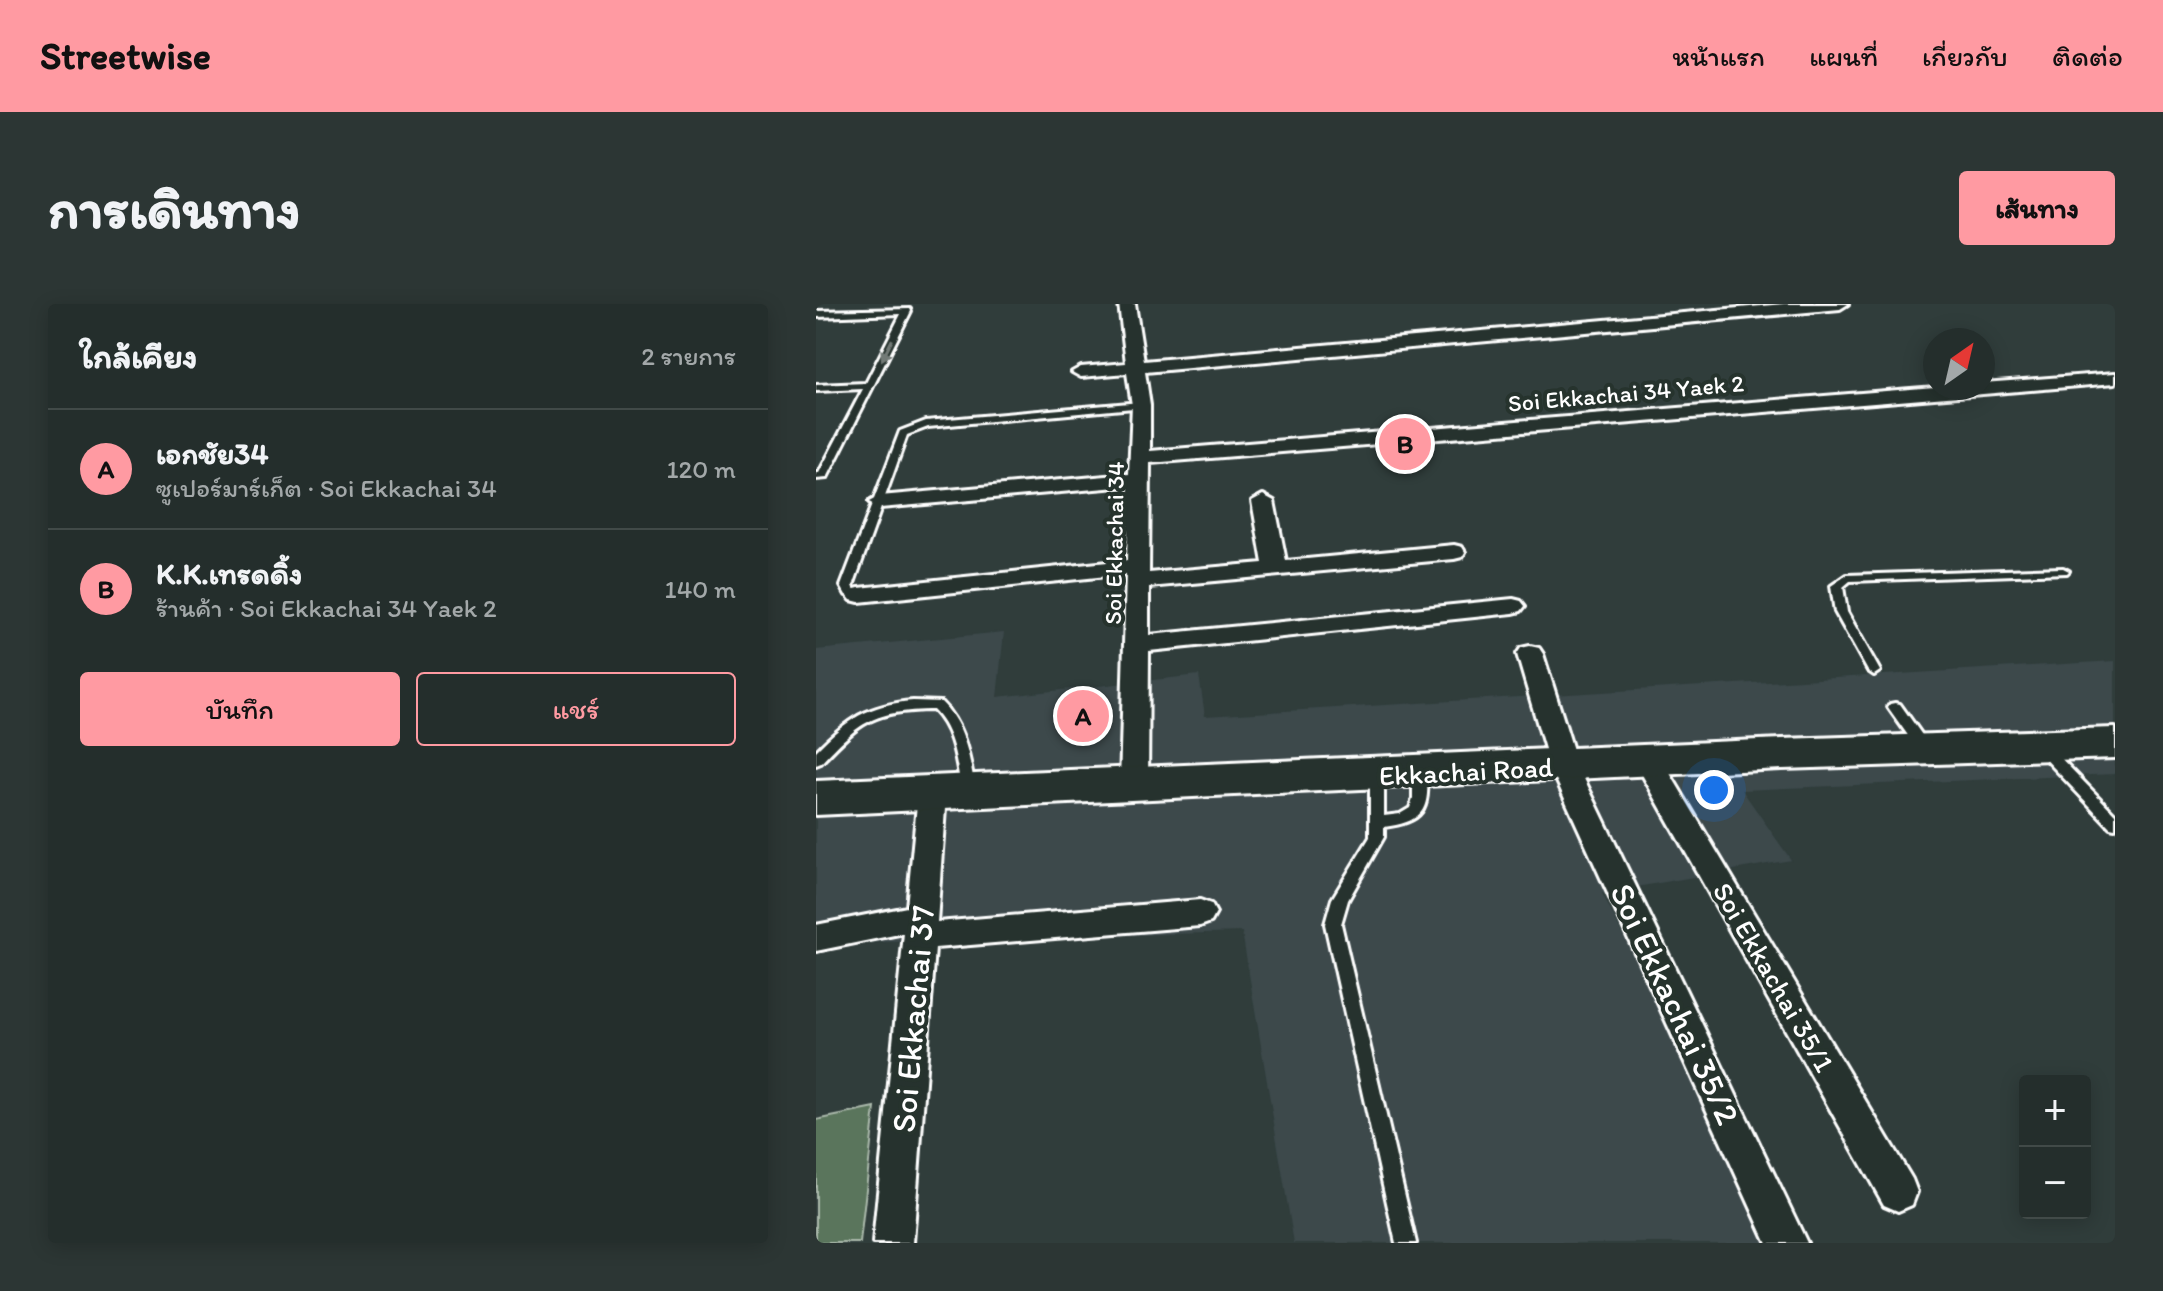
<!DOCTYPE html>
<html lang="th">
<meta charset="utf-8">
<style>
body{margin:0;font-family:Itim,"Playpen Sans Thai",sans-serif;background:#2c3634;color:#f1f3f6}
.controls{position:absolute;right:24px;bottom:24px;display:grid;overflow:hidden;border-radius:8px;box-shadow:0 4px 20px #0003}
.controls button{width:72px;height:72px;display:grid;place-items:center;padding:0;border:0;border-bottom:2px solid #414a48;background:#242e2c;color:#f1f3f6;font:40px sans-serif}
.compass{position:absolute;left:1107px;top:24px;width:72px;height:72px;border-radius:50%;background:#242e2c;box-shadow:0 4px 20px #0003;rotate:34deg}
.you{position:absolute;left:898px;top:486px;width:28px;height:28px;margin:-20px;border:6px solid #fff;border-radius:50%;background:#1a73e8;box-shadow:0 0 0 12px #1a73e833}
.badge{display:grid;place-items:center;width:52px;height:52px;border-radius:50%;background:#ff9aa2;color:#111;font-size:26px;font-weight:700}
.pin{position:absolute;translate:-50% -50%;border:4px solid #fff;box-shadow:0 2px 8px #0006}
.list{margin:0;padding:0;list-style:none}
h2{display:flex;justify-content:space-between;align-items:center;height:104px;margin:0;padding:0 32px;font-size:34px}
h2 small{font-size:26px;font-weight:400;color:#a3a8a9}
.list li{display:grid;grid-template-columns:52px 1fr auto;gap:24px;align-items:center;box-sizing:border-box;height:120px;padding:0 32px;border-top:2px solid #414a48}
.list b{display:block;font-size:30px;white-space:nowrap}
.list p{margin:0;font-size:26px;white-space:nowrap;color:#a3a8a9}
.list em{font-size:26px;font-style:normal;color:#a3a8a9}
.actions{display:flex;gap:16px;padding:24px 32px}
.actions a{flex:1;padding:18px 0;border:2px solid #ff9aa2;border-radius:8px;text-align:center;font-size:28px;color:#ff9aa2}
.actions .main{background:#ff9aa2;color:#111}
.map{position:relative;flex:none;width:1299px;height:939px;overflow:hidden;border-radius:8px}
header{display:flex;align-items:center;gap:48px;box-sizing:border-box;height:112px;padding:0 40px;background:#ff9aa2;color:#111}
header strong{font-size:38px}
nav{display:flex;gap:44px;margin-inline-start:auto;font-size:28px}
.intro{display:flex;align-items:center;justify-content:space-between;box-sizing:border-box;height:192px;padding:0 48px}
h1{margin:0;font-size:56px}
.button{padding:20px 36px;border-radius:8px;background:#ff9aa2;color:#111;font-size:28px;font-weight:700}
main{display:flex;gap:48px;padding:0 48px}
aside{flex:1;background:#242e2c;border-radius:8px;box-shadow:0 4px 20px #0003}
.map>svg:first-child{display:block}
.built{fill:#3c494c}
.green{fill:#5a745b;stroke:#acbaad;stroke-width:2}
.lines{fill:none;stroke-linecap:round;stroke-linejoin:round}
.service-casing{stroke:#fff;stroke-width:6}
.minor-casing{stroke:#fff;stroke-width:6}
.primary-casing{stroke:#fff;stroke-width:6}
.service{fill:#26332d;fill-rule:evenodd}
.minor{fill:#26332d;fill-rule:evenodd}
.primary{fill:#26332d;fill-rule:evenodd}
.oneway{fill:#727a76}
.labels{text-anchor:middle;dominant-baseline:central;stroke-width:8;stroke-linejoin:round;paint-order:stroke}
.far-street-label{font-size:24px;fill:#fff;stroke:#26332d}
.street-label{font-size:28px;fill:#fff;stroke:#26332d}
.near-street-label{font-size:34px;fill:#fff;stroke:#26332d}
</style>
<header>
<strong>Streetwise</strong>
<nav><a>หน้าแรก</a><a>แผนที่</a><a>เกี่ยวกับ</a><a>ติดต่อ</a></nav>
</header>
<div class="intro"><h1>การเดินทาง</h1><a class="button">เส้นทาง</a></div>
<main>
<aside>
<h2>ใกล้เคียง<small>2 รายการ</small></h2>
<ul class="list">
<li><span class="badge">A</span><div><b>เอกชัย34</b><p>ซูเปอร์มาร์เก็ต · Soi Ekkachai 34</p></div><em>120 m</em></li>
<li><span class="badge">B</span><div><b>K.K.เทรดดิ้ง</b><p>ร้านค้า · Soi Ekkachai 34 Yaek 2</p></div><em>140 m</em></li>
</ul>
<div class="actions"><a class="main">บันทึก</a><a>แชร์</a></div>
</aside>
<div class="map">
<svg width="1299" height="939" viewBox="0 0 1299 939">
<rect width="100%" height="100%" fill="#303d3b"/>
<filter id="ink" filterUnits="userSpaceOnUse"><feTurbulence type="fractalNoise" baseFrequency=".0125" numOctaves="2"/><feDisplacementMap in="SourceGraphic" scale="16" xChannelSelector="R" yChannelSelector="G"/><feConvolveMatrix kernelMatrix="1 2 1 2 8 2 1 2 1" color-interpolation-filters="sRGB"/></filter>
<g filter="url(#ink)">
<polygon class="built" points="188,328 181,393 383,371 389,412 1299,357 1299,470 926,486 975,556 786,589 960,939 478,939 426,628 0,640 0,346"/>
<polygon class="green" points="59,804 44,939 0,939 0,816"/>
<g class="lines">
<g class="service-casing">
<g id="service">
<polygon points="94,5 95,7 12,172 11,174 0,175 0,169 3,169 47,85 0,87 0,81 50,79 85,10 0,13 0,7"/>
<polygon points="325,98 330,101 328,103 112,123 91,131 37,282 39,286 49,291 43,295 30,291 25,282 84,127 110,117"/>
<polygon points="1247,264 1253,267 1251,269 1034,277 1027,283 1031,308 1064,367 1058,371 1052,367 1019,308 1015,282 1031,271"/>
<path d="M97,397L125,398C150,423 153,454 160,488L158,492L153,493L146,488C140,458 139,428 117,406C57,407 45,417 5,459L0,461V447C32,415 51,401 97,397Z"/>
<polygon points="1079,399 1084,400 1113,441 1115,444 1113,447 1103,447 1074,406 1072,403 1074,400"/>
<polygon points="1227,439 1232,441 1299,510 1299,524 1294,523 1222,447 1220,444"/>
<path d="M604,463L611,468C613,507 608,517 568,523V533L532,596L525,620L600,939H580L509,620L516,595L554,533V471L556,467L561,466L568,471V512L584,510L594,504L597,494V468Z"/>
</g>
</g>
<g class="minor-casing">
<g id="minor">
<polygon points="303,0 319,0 328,57 968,0 1032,0 1024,5 329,68 334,101 334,147 1119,83 1167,84 1167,79 1299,69 1299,79 334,159 333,269 447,259 436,197 447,191 458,197 470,257 638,241 646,243 649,248 646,253 638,255 333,283 333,331 697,295 705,297 709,302 705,307 697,309 333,347 332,481 328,488 318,491 308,488 304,481 310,270 43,298 35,296 31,291 35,286 43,284 311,256 313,182 64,204 53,198 64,192 313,170 316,101 311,69 265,73 256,68 265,63 310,59"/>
<polygon points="714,342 723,344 727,350 762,462 991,939 951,939 734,462 701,350 705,344"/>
<polygon points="833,448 843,451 1096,875 1101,888 1096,901 1082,907 1068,901 819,458 823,451"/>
<polygon points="116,480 126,483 130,490 121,618 384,596 395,600 400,609 395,618 384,622 119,644 97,939 57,939 88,629 0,647 0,621 91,603 102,490 106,483"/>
</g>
</g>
<g class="primary-casing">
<polygon id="primary" points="1299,424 1299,454 966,465 0,511 0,477 966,435"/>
</g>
<use href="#service" class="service"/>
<use href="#minor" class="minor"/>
<use href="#primary" class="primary"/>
</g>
<defs><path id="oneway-solid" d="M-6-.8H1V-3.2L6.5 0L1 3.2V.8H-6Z" transform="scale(2)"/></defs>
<use class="oneway" href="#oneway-solid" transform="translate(71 46) rotate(117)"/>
</g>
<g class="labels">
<g class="far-street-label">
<text transform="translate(810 89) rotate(-5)">Soi Ekkachai 34 Yaek 2</text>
<text transform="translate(298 239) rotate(-89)">Soi Ekkachai 34</text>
</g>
<g class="street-label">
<text transform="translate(650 467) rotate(-3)">Ekkachai Road</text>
<text transform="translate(958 673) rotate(60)">Soi Ekkachai 35/1</text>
</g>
<g class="near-street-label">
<text transform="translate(859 700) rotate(65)">Soi Ekkachai 35/2</text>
<text transform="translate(97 715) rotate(-85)">Soi Ekkachai 37</text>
</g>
</g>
</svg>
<div class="controls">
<button>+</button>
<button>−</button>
</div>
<svg class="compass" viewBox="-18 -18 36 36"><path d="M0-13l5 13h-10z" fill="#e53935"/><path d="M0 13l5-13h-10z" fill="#a3a8a9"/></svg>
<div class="you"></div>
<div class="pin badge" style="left:267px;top:412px">A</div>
<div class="pin badge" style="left:589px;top:140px">B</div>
</div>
</main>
